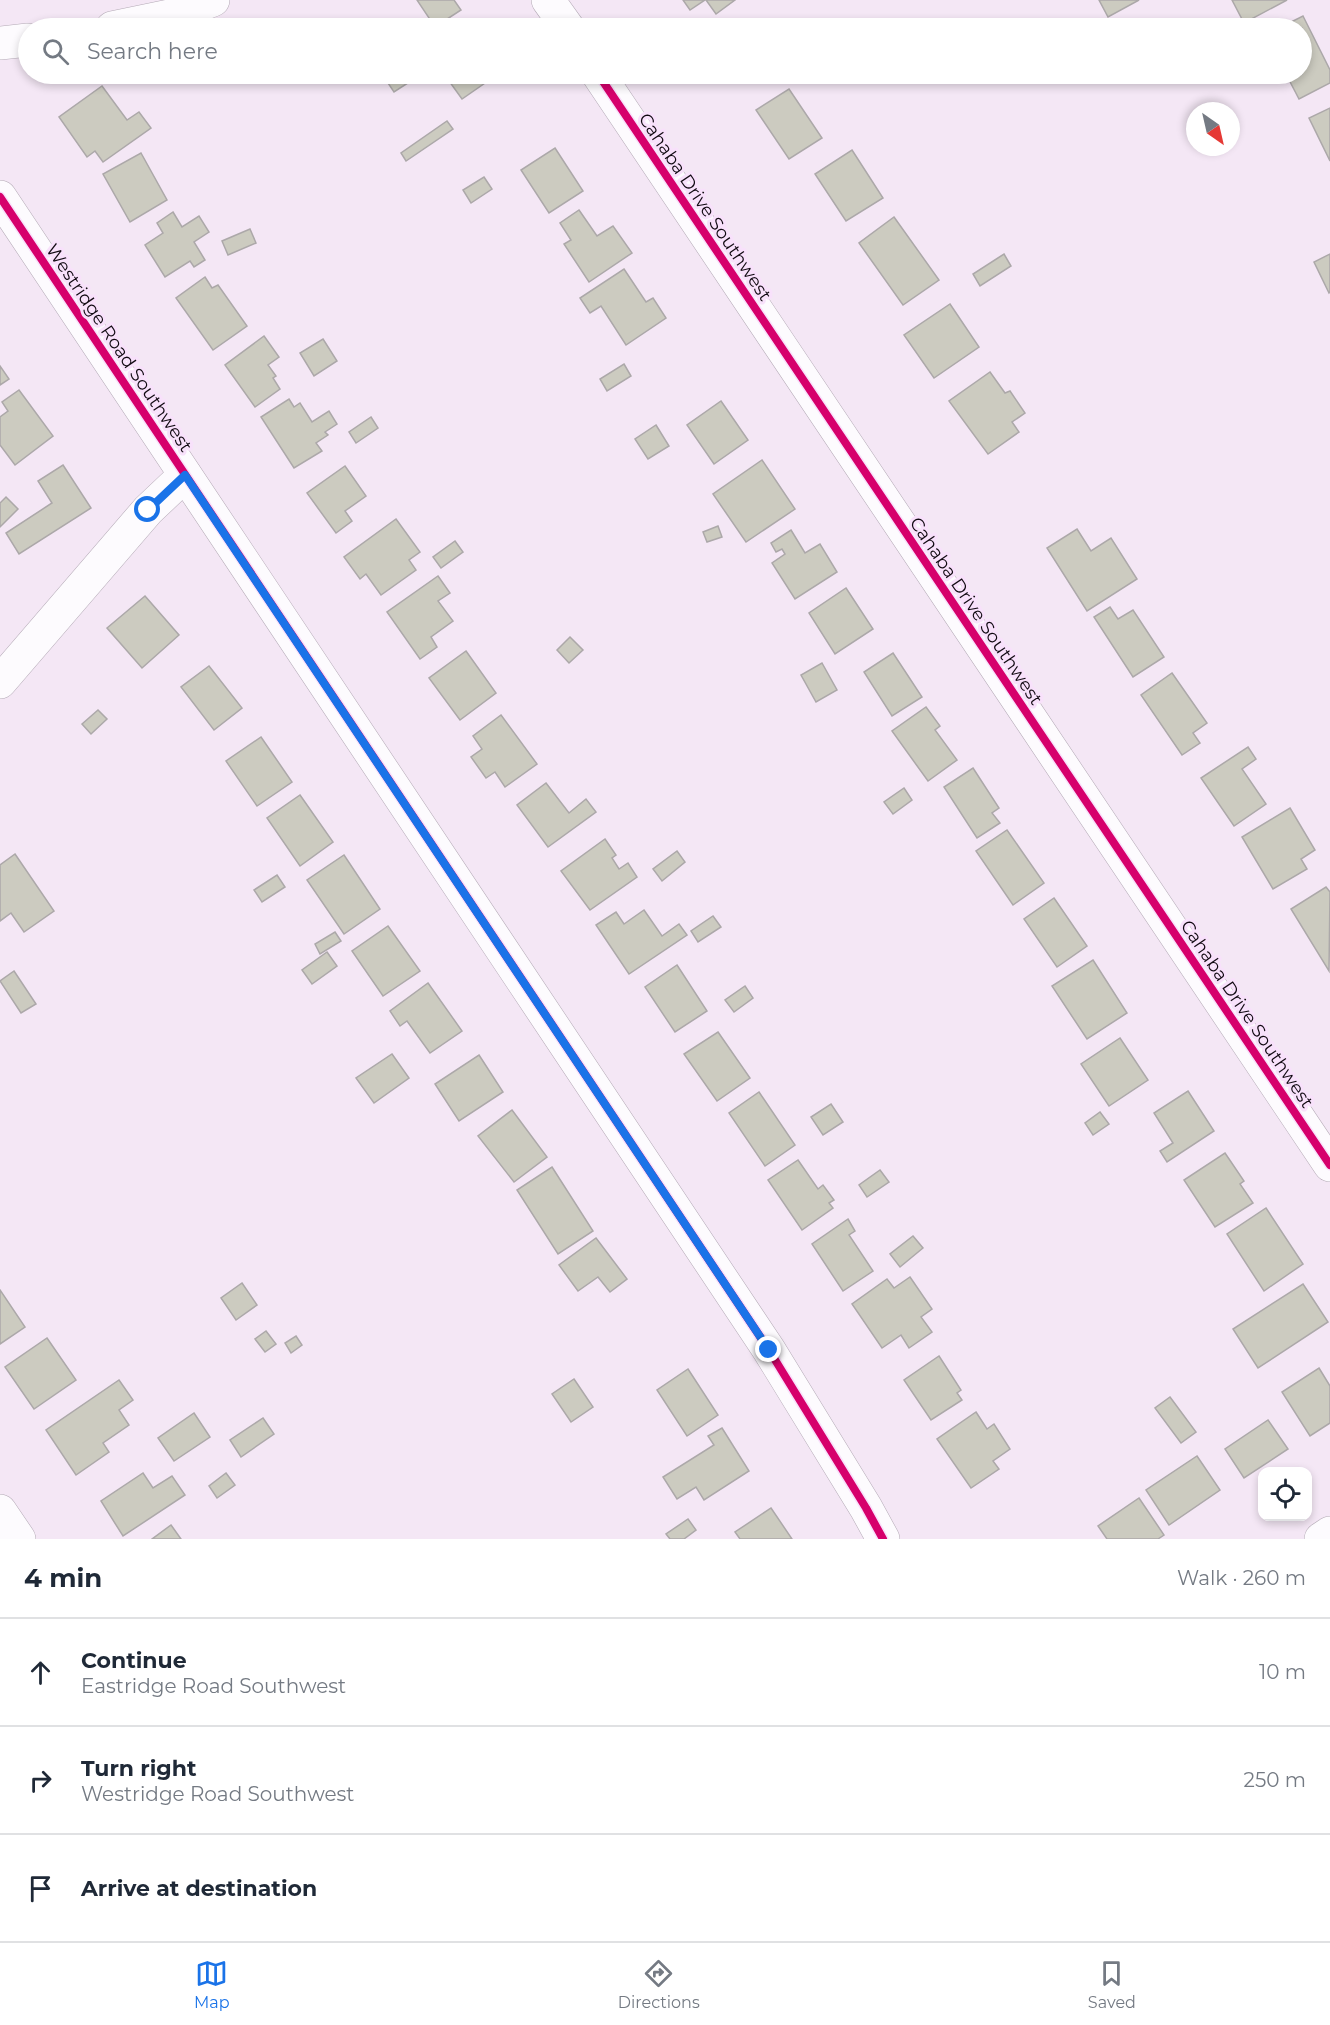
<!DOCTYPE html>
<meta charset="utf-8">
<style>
body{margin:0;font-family:Montserrat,sans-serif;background:#f2f2f3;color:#1f2937}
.controls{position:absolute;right:18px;bottom:18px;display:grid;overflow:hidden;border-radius:12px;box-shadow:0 3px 9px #0003}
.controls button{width:54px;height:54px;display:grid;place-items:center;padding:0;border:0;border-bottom:2px solid #e0e1e3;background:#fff;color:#1f2937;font:30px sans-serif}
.compass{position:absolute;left:1186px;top:102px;width:54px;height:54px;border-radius:50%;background:#fff;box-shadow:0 3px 9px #0003;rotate:146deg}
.stop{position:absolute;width:18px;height:18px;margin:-14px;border:4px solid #1a73e8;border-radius:50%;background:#fff}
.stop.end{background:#1a73e8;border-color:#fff;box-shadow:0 2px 6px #0008}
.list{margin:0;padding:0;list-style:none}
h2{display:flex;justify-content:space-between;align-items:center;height:78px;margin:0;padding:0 24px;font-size:26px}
h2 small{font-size:20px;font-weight:400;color:#747a83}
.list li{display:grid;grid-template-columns:39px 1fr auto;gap:18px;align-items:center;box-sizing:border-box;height:108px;padding:0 24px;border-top:2px solid #e0e1e3}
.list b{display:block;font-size:22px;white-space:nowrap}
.list p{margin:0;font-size:20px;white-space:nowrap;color:#747a83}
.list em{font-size:20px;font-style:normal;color:#747a83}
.icon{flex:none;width:33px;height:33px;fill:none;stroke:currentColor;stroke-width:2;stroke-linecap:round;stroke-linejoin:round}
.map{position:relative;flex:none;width:1330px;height:1539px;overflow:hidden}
.search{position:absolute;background:#fff;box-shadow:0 3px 9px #0003;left:18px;right:18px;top:18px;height:66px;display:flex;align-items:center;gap:15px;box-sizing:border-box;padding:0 21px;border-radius:33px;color:#747a83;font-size:22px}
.sheet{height:402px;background:#fff}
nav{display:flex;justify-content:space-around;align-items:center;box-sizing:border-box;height:84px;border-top:2px solid #e0e1e3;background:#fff;font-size:16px;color:#747a83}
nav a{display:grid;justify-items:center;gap:3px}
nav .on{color:#1a73e8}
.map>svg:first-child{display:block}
.building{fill:#cccbc0;stroke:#aca8a9;stroke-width:1.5}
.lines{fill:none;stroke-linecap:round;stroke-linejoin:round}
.minor-casing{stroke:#b3a9b5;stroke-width:34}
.minor{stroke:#fdfbfe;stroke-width:33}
.cycleway-casing{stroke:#f8e1fb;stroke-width:11}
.cycleway{stroke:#d6006c;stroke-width:8}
.route{stroke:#1a73e8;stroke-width:8}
.labels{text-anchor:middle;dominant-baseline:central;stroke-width:6;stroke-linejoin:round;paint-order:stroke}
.street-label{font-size:18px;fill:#100911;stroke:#f8e1fb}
</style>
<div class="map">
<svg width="1330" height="1539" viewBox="0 0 1330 1539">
<rect width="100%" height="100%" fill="#f4e7f5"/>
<g class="building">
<polygon points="417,0 454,0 461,10 435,27"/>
<polygon points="683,0 705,0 690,10"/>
<polygon points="706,0 735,0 716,14"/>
<polygon points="1099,0 1139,0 1108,17"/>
<polygon points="1232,0 1287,0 1244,23"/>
<polygon points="1303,16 1330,70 1330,83 1299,99 1286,74 1302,74 1302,28 1279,28"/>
<polygon points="389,74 410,74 414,79 394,92 384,77"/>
<polygon points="444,74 498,74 462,99"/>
<polygon points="102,86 127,120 139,112 151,128 103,162 95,151 87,157 59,117"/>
<polygon points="789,89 822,138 789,159 756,110"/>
<polygon points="1330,108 1330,161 1309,118"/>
<polygon points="447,121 453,129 406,161 401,153"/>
<polygon points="555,148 583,191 549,213 521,170"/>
<polygon points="852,150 883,198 846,221 815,174"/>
<polygon points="141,153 167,200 130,222 103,174"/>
<polygon points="484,177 492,189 471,203 463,190"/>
<polygon points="579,210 597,236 613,226 632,253 589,282 564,244 571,240 560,223"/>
<polygon points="173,212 182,227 199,216 209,232 194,242 205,260 194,267 190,261 165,277 145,245 163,233 157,223"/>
<polygon points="894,217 939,280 903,305 859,243"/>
<polygon points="250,229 256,243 228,255 222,241"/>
<polygon points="1004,254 1011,266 980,286 973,274"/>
<polygon points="1330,254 1330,292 1329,293 1314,262"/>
<polygon points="624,269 646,302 653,298 666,318 626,345 601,306 590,313 580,298"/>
<polygon points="205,277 212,288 218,285 247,326 213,350 176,298"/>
<polygon points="950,304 979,347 934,378 904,335"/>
<polygon points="264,336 279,357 268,365 276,376 273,378 280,389 255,407 225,365"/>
<polygon points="323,339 337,361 314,376 300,353"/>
<polygon points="624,364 631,376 607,391 600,379"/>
<polygon points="0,366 9,379 0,385"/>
<polygon points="990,372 1005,393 1010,391 1025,413 1012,422 1019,432 988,454 949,401"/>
<polygon points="19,390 53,436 15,465 0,445 0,417 8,411 2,402"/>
<polygon points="289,399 294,407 300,403 312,422 329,411 337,424 325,432 328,435 316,443 322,451 294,468 261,417"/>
<polygon points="721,401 748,440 714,464 687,425"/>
<polygon points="371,417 378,428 356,443 349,432"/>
<polygon points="656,425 669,446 648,459 635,439"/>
<polygon points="762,460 795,509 746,542 713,494"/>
<polygon points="63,465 91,508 19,554 6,533 52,503 38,481"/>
<polygon points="345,466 366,496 345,511 352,521 336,533 307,493"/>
<polygon points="6,497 18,509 0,527 0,503"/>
<polygon points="396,519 420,552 409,560 416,570 381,595 366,574 360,579 344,557"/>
<polygon points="718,526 722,537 707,542 703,532"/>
<polygon points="1077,529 1091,551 1111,538 1137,579 1087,611 1047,548"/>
<polygon points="791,530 805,553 820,544 837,572 795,599 772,563 785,554 782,549 776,552 771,543"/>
<polygon points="455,541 463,552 441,568 433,557"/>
<polygon points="438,576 450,593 438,601 453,621 431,637 437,647 420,659 387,612"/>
<polygon points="846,588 873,629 835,654 809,613"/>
<polygon points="145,596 179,635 142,668 107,628"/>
<polygon points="1110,607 1118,619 1133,610 1164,657 1133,677 1094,617"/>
<polygon points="570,637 583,650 569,663 557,650"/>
<polygon points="466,651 496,693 460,720 429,678"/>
<polygon points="893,653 922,697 892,716 864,672"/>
<polygon points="822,663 837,690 816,702 801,675"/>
<polygon points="209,666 242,708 214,730 181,687"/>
<polygon points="1172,673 1207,723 1193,733 1200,743 1182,755 1141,695"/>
<polygon points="926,707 940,726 935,730 957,760 928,781 892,731"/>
<polygon points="98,710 107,719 91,734 82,724"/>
<polygon points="501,715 537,764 505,787 495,772 486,778 471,757 482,749 473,736"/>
<polygon points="261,737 292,782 257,806 226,761"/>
<polygon points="1248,747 1256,759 1242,769 1266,804 1234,826 1201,778"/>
<polygon points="973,768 999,808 992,813 1000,823 977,838 944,787"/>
<polygon points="546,783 569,813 586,799 596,812 548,847 517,805"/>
<polygon points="904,788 912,800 893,814 884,802"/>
<polygon points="300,795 333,842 300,866 267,818"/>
<polygon points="1290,808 1315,850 1301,859 1307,869 1273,889 1242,837"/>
<polygon points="1007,830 1044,883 1013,905 976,851"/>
<polygon points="605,839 616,855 612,858 619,869 628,863 637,877 590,910 561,871"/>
<polygon points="677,851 685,862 662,881 653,869"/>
<polygon points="15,854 54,911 24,932 11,913 0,921 0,865"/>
<polygon points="344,855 380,909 344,934 307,880"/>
<polygon points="277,875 285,887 262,902 254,890"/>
<polygon points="1326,887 1330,892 1329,971 1291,909"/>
<polygon points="1054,898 1087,946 1057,967 1024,919"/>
<polygon points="644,910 662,936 679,924 687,935 629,974 596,925 616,912 624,924"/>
<polygon points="713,916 721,927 698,942 691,931"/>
<polygon points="388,926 420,971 383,996 352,951"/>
<polygon points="335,932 341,941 320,954 315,944"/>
<polygon points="327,952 337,966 312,984 302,970"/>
<polygon points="1093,960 1127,1013 1087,1039 1052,986"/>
<polygon points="677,965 707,1011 675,1032 645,987"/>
<polygon points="14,971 36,1004 21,1013 0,981"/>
<polygon points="428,983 462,1031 430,1053 407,1021 400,1026 390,1011"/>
<polygon points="745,986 753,998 734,1012 725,1000"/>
<polygon points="718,1032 750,1078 717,1101 684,1054"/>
<polygon points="1120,1038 1148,1080 1109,1106 1081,1064"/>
<polygon points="392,1054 409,1078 374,1103 356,1078"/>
<polygon points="479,1055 503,1092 459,1121 435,1084"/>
<polygon points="1188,1091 1214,1131 1167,1162 1160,1151 1173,1143 1154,1113"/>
<polygon points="759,1092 795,1145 765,1166 729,1113"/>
<polygon points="831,1104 843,1122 823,1135 811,1117"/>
<polygon points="512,1110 547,1157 514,1182 478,1136"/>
<polygon points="1100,1112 1109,1124 1093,1135 1085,1123"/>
<polygon points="1225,1153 1244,1181 1240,1184 1253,1203 1215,1227 1184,1180"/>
<polygon points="798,1160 818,1189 823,1185 834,1200 829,1203 833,1208 802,1230 768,1180"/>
<polygon points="552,1167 593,1231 558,1254 517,1190"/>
<polygon points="880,1170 889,1182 867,1197 859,1185"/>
<polygon points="1266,1208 1303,1264 1264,1291 1227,1234"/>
<polygon points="848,1219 855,1231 849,1235 873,1271 843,1291 812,1244"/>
<polygon points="913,1236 923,1248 900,1267 890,1254"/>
<polygon points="596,1238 627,1279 610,1292 598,1277 578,1291 559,1265"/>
<polygon points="910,1277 932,1309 921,1317 932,1332 909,1348 901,1335 882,1348 852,1304 887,1279 894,1288"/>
<polygon points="242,1283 257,1305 236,1320 221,1298"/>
<polygon points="1303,1284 1328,1322 1258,1368 1233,1329"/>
<polygon points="0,1290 25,1327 0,1344"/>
<polygon points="266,1331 276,1344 265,1352 255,1339"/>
<polygon points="296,1336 302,1345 291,1353 285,1343"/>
<polygon points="47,1338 76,1380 34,1409 5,1367"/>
<polygon points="939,1356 961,1390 957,1393 962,1400 931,1420 904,1380"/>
<polygon points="1319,1368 1330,1386 1330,1423 1310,1436 1282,1392"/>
<polygon points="688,1369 718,1415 687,1436 657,1390"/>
<polygon points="574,1379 593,1407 571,1422 552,1394"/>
<polygon points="119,1380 133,1400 119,1410 129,1425 103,1443 109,1452 76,1475 46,1430"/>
<polygon points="1170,1397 1196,1432 1181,1443 1155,1408"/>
<polygon points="976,1412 987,1429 994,1424 1010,1449 993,1461 999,1469 971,1488 937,1439"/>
<polygon points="194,1413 210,1437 174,1461 158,1438"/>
<polygon points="263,1418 274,1434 241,1457 230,1440"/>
<polygon points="1268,1420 1288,1449 1244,1478 1225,1449"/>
<polygon points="722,1428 749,1471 704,1500 696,1487 677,1499 663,1477 714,1445 708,1436"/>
<polygon points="1197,1456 1220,1490 1169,1525 1146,1490"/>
<polygon points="143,1473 153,1488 172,1476 185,1495 123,1536 101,1501"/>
<polygon points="226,1473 235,1485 217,1498 209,1486"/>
<polygon points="1139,1498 1164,1535 1158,1539 1107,1539 1098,1526"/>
<polygon points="771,1508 792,1539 740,1539 735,1532"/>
<polygon points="688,1519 696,1530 684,1539 670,1539 666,1534"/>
<polygon points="171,1525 181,1539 152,1539"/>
</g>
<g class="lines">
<g class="minor-casing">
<g id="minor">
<polyline points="548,0 568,28"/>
<polyline points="112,28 174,15 213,0"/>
<polyline points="0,43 28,40"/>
<polyline points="598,74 1330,1165"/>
<polyline points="0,197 769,1350 866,1508 883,1539"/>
<polyline points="0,682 148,510 185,475"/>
<polyline points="0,1511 19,1539"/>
<polyline points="1321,1539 1330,1533"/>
</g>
</g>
<use href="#minor" class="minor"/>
<g class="cycleway-casing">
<g id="cycleway">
<polyline points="598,74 1330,1165"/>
<polyline points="0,197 769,1350 866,1508 883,1539"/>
</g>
</g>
<use href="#cycleway" class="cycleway"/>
</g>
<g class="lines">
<polyline class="route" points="148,510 185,475 769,1350"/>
</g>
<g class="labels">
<g class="street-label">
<text transform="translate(705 207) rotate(56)">Cahaba Drive Southwest</text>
<text transform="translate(119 348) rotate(56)">Westridge Road Southwest</text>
<text transform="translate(976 611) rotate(56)">Cahaba Drive Southwest</text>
<text transform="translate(1247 1014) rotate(56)">Cahaba Drive Southwest</text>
</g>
</g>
</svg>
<div class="controls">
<button><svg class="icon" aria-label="locate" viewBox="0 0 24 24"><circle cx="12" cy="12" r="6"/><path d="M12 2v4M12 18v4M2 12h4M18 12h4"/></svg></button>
</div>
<svg class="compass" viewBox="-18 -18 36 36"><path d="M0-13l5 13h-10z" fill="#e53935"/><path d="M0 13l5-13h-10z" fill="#747a83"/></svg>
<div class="stop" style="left:148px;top:510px"></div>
<div class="stop end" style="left:769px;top:1350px"></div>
<div class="search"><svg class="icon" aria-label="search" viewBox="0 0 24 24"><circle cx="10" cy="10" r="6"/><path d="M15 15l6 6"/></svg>Search here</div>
</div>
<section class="sheet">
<h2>4 min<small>Walk · 260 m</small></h2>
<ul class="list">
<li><svg class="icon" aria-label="ahead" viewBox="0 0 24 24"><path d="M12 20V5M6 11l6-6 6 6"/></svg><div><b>Continue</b><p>Eastridge Road Southwest</p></div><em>10 m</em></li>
<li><svg class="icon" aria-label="right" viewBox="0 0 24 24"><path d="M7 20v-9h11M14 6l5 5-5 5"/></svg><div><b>Turn right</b><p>Westridge Road Southwest</p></div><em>250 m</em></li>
<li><svg class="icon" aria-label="arrive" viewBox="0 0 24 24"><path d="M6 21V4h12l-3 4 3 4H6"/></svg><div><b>Arrive at destination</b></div></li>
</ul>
</section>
<nav>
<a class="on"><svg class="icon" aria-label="map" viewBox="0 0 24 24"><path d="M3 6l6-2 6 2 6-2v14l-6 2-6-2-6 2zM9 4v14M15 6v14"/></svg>Map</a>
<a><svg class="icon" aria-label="directions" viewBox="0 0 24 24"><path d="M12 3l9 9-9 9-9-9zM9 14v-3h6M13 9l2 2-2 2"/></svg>Directions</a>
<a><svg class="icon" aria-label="saved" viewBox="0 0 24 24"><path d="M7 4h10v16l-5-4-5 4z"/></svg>Saved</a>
</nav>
